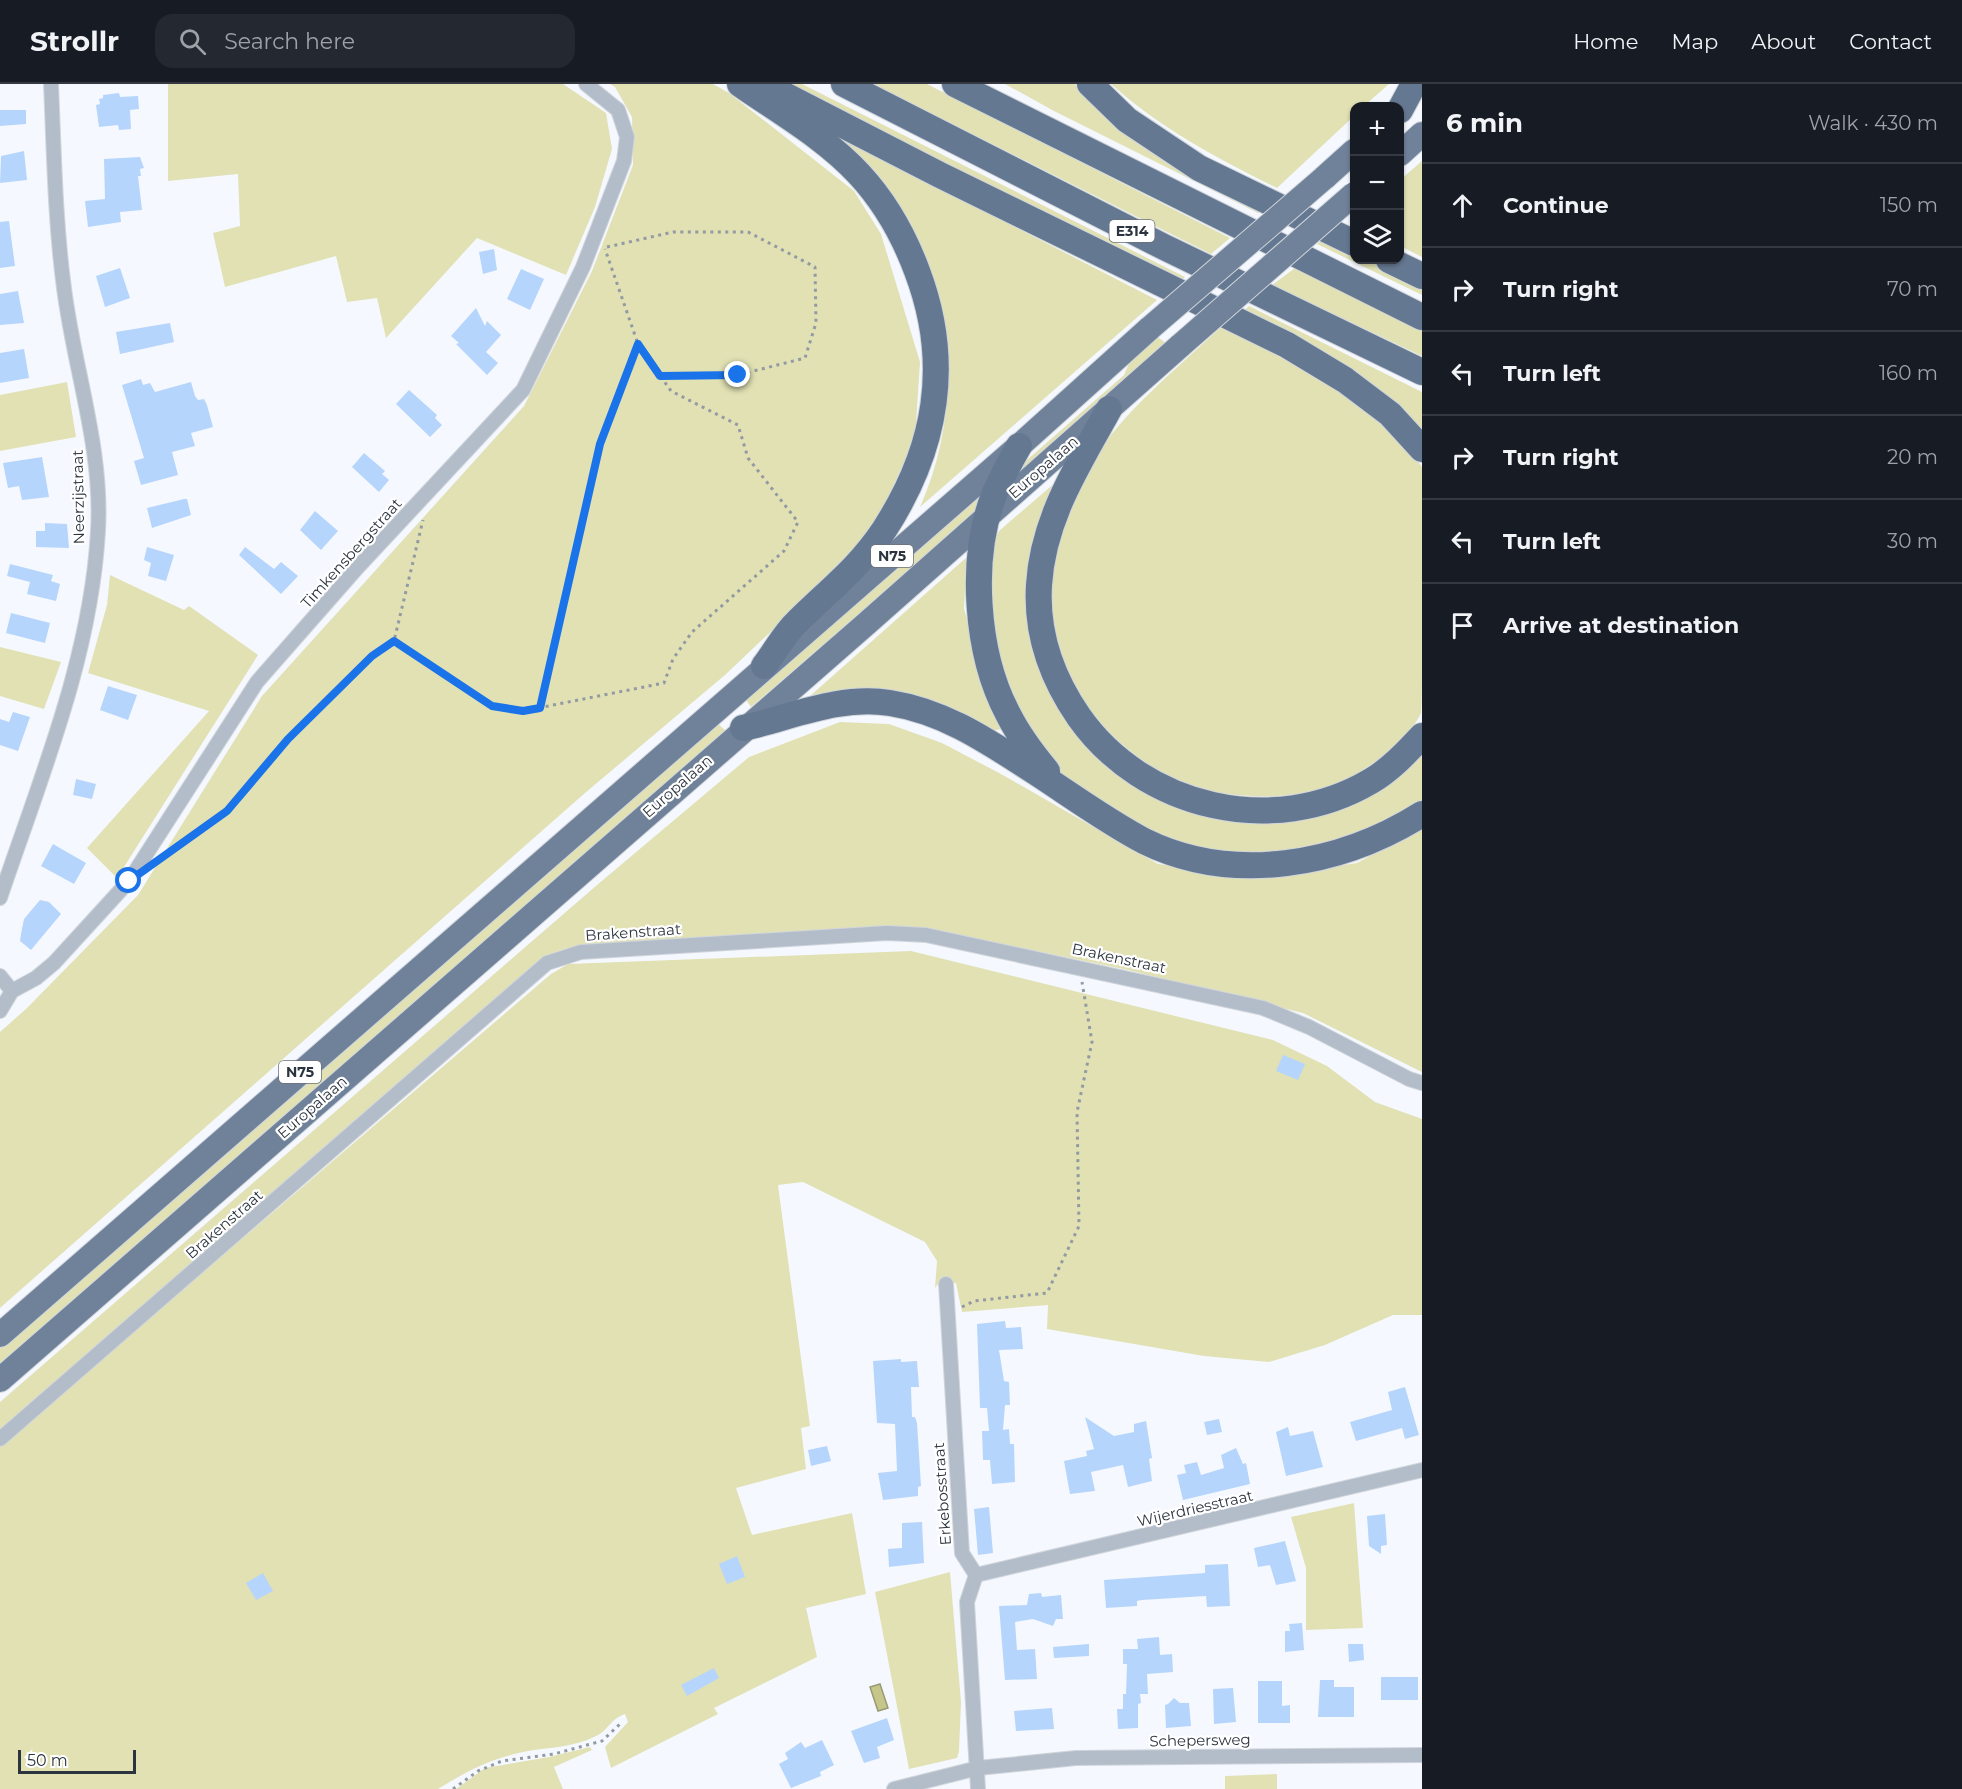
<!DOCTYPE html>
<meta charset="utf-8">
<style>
body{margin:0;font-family:Montserrat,sans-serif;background:#242831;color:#f1f3f6}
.controls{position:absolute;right:18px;top:18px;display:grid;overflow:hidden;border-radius:12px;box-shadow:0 2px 4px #0004}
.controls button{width:54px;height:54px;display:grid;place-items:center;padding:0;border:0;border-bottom:2px solid #363941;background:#171b24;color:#f1f3f6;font:30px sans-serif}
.scale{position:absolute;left:18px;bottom:15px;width:118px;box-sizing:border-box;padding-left:6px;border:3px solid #2c353f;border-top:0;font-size:16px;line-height:21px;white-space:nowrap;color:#2c353f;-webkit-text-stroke:4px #fff;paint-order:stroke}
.stop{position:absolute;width:18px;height:18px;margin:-14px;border:4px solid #1a73e8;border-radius:50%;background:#fff}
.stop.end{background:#1a73e8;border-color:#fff;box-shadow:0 2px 6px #0008}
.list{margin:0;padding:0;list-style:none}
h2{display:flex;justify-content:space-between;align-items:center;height:78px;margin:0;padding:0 24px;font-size:26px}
h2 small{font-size:20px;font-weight:400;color:#9ea1a6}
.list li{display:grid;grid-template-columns:39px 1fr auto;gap:18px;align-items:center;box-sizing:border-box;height:84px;padding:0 24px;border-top:2px solid #363941}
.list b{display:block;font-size:22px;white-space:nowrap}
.list em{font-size:20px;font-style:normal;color:#9ea1a6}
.icon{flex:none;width:33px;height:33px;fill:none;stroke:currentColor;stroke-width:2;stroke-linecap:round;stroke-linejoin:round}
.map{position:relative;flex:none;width:1422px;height:1705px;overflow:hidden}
header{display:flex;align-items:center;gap:36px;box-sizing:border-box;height:84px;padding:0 30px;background:#171b24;border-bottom:2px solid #363941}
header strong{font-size:28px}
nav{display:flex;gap:33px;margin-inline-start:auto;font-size:21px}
.search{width:420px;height:54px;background:#242831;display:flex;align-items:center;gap:15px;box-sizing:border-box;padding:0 21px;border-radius:18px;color:#9ea1a6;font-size:22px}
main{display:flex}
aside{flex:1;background:#171b24}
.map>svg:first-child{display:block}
.green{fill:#e1e1b4}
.water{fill:#c7c68a;stroke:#989a74;stroke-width:1.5}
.building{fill:#b6d5fc}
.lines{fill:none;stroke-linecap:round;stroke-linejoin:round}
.minor-casing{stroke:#d1d6dc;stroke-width:16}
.trunk-casing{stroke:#d1d6dc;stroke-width:26}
.motorway-casing{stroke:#d1d6dc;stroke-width:28}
.path{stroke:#939aa2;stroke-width:3;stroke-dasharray:3 4.5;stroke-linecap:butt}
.minor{stroke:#b3bdc9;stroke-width:14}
.trunk{stroke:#708299;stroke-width:24}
.motorway{stroke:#657891;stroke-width:26}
.trunk-bridge-casing{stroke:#d1d6dc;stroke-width:26;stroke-linecap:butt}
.trunk-bridge{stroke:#708299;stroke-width:24}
.route{stroke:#1a73e8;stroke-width:8}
.labels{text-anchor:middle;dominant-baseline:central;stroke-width:4.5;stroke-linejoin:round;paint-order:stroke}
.shield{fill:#fff;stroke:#6b7279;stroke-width:1.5}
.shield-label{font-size:14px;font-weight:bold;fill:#2c353f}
.street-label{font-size:15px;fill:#2c353f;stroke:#fff}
</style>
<header>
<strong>Strollr</strong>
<div class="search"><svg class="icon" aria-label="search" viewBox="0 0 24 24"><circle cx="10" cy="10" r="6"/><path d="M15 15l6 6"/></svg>Search here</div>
<nav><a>Home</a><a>Map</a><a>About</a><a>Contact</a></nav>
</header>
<main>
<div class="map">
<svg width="1422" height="1705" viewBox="0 0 1422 1705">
<rect width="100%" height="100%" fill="#f5f9ff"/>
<g class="green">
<polygon points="168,0 563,0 606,29 612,65 595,123 566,191 477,154 386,254 377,214 347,218 336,172 225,203 213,149 240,142 238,90 168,97"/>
<polygon points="610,0 713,0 729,9 854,107 881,150 920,278 915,355 877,437 837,485 725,591 585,709 0,1224 0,948 27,924 138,811 262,612 524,322 592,187 633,81 632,33 615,3"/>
<polygon points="781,0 802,0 1185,193 1176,201"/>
<polygon points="873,0 927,0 1230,154 1211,170"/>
<polygon points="1005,0 1075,0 1103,29 1265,124 1258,129 1054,27"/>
<path d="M1111,0H1389L1364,22H1354V32L1277,104C1218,75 1160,44 1111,0Z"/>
<path d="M834,50L1157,216L920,423C960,333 957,228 910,141C904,131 894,122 887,113C869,92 851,71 834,50Z"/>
<polygon points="1422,77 1422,173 1400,162 1400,96"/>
<polygon points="1325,153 1354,168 1354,176 1371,176 1422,201 1422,211 1317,160"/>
<polygon points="1295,184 1422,244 1422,272 1272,201"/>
<polygon points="1249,222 1422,308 1422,345 1391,319 1240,230"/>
<path d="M1222,242C1292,281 1375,315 1422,383C1422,447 1422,511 1422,575C1422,590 1422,616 1421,629C1412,649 1385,672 1367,683C1334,706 1293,714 1253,712C1200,710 1168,698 1128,665C1038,592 1030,476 1090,380C1124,326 1177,285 1222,242Z"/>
<polygon points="1156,252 1169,261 1009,401 1011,390 1124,291 1134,268"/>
<polygon points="67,298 76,353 0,367 0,311"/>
<polygon points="1057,397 1035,564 1045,599 1062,631 1098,672 1186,724 1360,712 1401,691 1422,668 1422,716 1373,746 1297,768 1225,768 1186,763 1120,735 1056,687 1008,616 988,518 991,463 999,447"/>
<polygon points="979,409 977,427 751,623 744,613"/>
<polygon points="967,473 964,524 974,563 1002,645 991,647 908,613 860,604 810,612"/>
<polygon points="110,491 184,526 189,522 258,571 117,794 87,764 209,627 88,589 107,521"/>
<polygon points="0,563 61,578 44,625 0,612"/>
<polygon points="716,638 726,647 0,1281 0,1264"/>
<polygon points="840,638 889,640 942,659 1001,690 1158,780 1258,794 1357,779 1422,744 1422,988 1303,929 1128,886 920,843 568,864 556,868 372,1024 0,1346 0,1318 597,801 749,673"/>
<path d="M911,867L1273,956L1327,982L1375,1018L1422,1035V1231H1393L1325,1261L1269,1278L1204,1272L1047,1245L1048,1221L962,1228L956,1199L938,1200L935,1204L937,1177L925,1158L803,1098L778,1101L810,1342L801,1344L806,1385L736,1404L752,1451L852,1429L866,1510L806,1524L817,1573L714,1624L718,1630L611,1684L605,1663L628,1638L625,1630C610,1635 608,1647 596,1652C573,1664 548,1663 523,1668C488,1676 469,1686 438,1705H0V1362L551,890L568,880Z"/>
<polygon points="1354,1419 1363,1544 1306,1546 1306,1484 1291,1433"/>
<polygon points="950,1488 961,1618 959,1667 957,1674 909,1685 875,1508"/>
<polygon points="590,1663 592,1666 554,1683 563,1705 456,1705 485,1684 549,1673"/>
<polygon points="1277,1690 1277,1705 1225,1705 1225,1692"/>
</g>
<polygon class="water" points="880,1600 888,1624 878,1627 870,1603"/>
<g class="building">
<polygon points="119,9 120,13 138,12 139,25 130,26 131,45 119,46 118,41 99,43 96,21 100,20 99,15 103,14 103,11"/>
<polygon points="0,26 26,26 26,40 0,42"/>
<polygon points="24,67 27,96 0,99 1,72"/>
<polygon points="140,73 144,84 140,85 141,92 138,92 142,126 120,128 121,138 88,143 85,117 105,115 104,75"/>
<polygon points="9,137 15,182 0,184 0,138"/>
<polygon points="494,165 497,186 483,190 479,168"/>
<polygon points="120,184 130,214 105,223 96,192"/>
<polygon points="521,185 544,195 530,226 507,215"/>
<polygon points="18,207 24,239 0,241 0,210"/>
<polygon points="476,224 485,242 487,237 501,251 486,268 498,279 487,291 456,260 459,259 451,252"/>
<polygon points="170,239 174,258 120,270 116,248"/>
<polygon points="24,265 29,294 0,299 0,269"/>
<polygon points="141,295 143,301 150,299 155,308 191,298 195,312 198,316 204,315 207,321 213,343 191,349 195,362 172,368 178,391 141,401 134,377 144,374 122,301"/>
<polygon points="409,306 437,331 435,334 442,341 430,353 396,320"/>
<polygon points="364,369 385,387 382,390 389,396 379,408 352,383"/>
<polygon points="42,373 49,413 22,416 19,402 8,404 3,379"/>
<polygon points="184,415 187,415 191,431 152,444 147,424"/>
<polygon points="315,427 338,447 321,466 300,446"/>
<polygon points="45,439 67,440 69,464 36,463 36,447 45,447"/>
<polygon points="147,463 174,471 166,497 148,492 151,479 144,476"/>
<polygon points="245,463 274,485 281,478 298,492 281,510 239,471"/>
<polygon points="10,480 53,491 51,497 60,500 56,517 27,510 30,498 7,492"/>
<polygon points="11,529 50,539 45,559 6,549"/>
<polygon points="108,602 137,611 128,636 100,626"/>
<polygon points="13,628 30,633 18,667 0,661 0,635 9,638"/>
<polygon points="76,695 96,700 92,715 73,711"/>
<polygon points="53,760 86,779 74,800 41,782"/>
<polygon points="40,816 49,818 61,830 31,866 20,857 21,850 24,835"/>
<polygon points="1283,971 1305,980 1298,996 1276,987"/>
<polygon points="1005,1237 1006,1244 1021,1243 1023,1265 999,1266 1004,1297 1009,1298 1010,1321 1005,1321 1003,1346 1009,1345 1010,1360 1014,1360 1015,1398 992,1400 990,1376 983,1376 982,1347 989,1347 987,1324 980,1324 977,1240"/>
<polygon points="901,1275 901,1278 917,1277 919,1303 911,1303 912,1333 915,1333 917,1339 921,1402 918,1403 918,1412 883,1416 878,1389 897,1387 895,1340 877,1339 873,1277"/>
<polygon points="1405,1303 1419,1351 1405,1355 1402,1344 1356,1357 1350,1338 1392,1326 1388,1308"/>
<polygon points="1085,1333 1114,1352 1134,1348 1134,1340 1146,1337 1152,1374 1149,1375 1152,1397 1128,1403 1123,1381 1091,1388 1095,1407 1070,1410 1064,1377 1087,1372 1086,1367 1094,1365"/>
<polygon points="1219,1335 1222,1348 1207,1351 1204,1338"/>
<polygon points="1288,1343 1290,1352 1313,1347 1323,1383 1286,1392 1276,1348"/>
<polygon points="827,1362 831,1377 811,1382 808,1366"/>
<polygon points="1236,1364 1243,1380 1246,1379 1250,1400 1183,1416 1177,1391 1186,1389 1184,1381 1197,1378 1201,1391 1224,1384 1221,1371"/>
<polygon points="989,1423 993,1469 978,1471 974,1425"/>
<polygon points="1385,1430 1387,1461 1381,1462 1381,1470 1369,1462 1367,1432"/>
<polygon points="922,1438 924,1479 889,1483 888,1465 902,1464 902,1439"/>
<polygon points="1285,1457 1296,1497 1276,1501 1270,1481 1258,1483 1254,1464"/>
<polygon points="737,1472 745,1493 727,1500 719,1480"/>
<polygon points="1228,1480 1230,1522 1207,1523 1206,1512 1142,1516 1137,1517 1137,1522 1106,1524 1104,1496 1205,1489 1205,1481"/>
<polygon points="263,1489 273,1507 256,1516 246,1499"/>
<polygon points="1041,1509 1042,1513 1061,1511 1063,1535 1056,1535 1053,1542 1033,1535 1015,1538 1017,1566 1035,1565 1037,1595 1005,1596 999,1522 1027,1521 1029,1510"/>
<polygon points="1302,1539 1304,1566 1285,1568 1285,1547 1290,1547 1289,1540"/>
<polygon points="1159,1553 1160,1571 1172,1570 1173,1588 1147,1590 1148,1610 1140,1610 1141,1619 1138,1620 1138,1644 1118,1645 1117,1625 1123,1625 1123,1610 1126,1610 1127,1580 1123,1580 1123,1565 1138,1565 1137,1555"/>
<polygon points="1089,1560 1089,1572 1054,1574 1053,1563"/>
<polygon points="1348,1560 1363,1560 1364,1576 1349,1578"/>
<polygon points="714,1584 719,1594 687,1612 681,1601"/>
<rect x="1381" y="1593" width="37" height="23"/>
<polygon points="1320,1596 1334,1596 1334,1603 1354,1603 1354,1633 1318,1633"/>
<polygon points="1258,1597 1282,1597 1282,1622 1290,1621 1290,1639 1258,1639"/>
<polygon points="1233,1604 1236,1638 1214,1640 1213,1605"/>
<polygon points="1174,1614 1180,1619 1189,1619 1191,1642 1166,1644 1165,1621 1168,1620"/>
<polygon points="1052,1624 1054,1645 1016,1647 1014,1627"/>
<polygon points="887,1634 894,1656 877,1663 880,1674 864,1679 851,1647"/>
<polygon points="822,1656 834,1681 820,1688 821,1692 791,1704 779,1680 788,1675 785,1669 801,1658 805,1664"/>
</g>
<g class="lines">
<g class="minor-casing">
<g id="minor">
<path d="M0,814C40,695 91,574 98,447C103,364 74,285 64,204C55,137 54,68 51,0"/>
<polyline points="0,892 12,907"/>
<polyline points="0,927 12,907 36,894 54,879 129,797 257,598 358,483 523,306 583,183 624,77 627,53 618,26 586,0"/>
<polyline points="946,1200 962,1469 976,1491"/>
<polyline points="0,1355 547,879 581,868 887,849 926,851 1263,924 1309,943 1409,995 1422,999"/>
<polyline points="976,1491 1422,1386"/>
<polyline points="976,1491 967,1518 978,1705"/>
<polyline points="894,1705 978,1684 1076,1674 1422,1671"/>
</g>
</g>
<g class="trunk-casing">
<g id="trunk">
<polyline points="1400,70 1422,50"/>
<polyline points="1324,94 1354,67"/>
<polyline points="0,1251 1019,362 1150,244"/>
<polyline points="0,1296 866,540 1181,261"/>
</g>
</g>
<g class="motorway-casing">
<g id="motorway">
<path d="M740,0C780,28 826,54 859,90C885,118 904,152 917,187C952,279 937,364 884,446C858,485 829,506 797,538C784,550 775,568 764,582"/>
<polyline points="763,0 940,91 1287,261 1345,296 1390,330 1422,365"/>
<polyline points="844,0 1164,163 1422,288"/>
<polyline points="955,0 1422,233"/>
<polyline points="1090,0 1127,36 1199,84 1354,159"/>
<polyline points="1400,26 1414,0"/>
<polyline points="1389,176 1422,192"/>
<path d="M1109,325C1078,382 1043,434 1039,501C1036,549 1052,594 1079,633C1143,724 1273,755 1371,697C1390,686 1407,668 1422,652"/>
<path d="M1019,362C1010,378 1001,394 994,411C969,475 976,570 1008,630C1018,650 1032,669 1047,687"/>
<path d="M743,644C792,633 839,611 890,619C948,628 993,661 1040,691C1075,714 1108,738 1144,757C1233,801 1341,781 1422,730"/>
</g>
</g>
<g class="path">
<polyline points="607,163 673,148 748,148 815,183 816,239 805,274 738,291 660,292"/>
<polyline points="394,557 492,623 523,627 664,599 673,575 692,548 784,467 798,438 748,374 738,341 671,307 638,260 605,165"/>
<polyline points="541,623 600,360 638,260"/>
<polyline points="162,774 227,727 288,655 372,572 394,557 423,436"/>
<polyline points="962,1223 974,1217 1047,1209 1079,1142 1077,1028 1092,958 1082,898"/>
<polyline points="453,1705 478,1687 502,1677 554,1670 602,1657 621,1639"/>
</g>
<use href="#minor" class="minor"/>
<use href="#trunk" class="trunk"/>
<use href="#motorway" class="motorway"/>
<g class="trunk-bridge-casing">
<g id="trunk-bridge">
<polyline points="1150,244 1324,94"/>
<polyline points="1181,261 1354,110"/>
</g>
</g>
<use href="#trunk-bridge" class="trunk-bridge"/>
</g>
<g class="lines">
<polyline class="route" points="129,797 227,727 288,655 372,572 394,557 492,622 523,627 540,624 600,360 638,260 660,292 738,291"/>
</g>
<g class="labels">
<g class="shield">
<rect x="1109.5" y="136" width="45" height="22" rx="4.5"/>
<rect x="871" y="461" width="42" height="22" rx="4.5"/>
<rect x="279" y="977" width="42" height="22" rx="4.5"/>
</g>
<g class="shield-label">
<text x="1132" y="147">E314</text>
<text x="892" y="472">N75</text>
<text x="300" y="988">N75</text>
</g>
<g class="street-label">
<text transform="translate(1043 383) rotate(-41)">Europalaan</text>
<text transform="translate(78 413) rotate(-91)">Neerzijstraat</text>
<text transform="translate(351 469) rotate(-48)">Timkensbergstraat</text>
<text transform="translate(677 702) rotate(-41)">Europalaan</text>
<text transform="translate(633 848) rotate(-4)">Brakenstraat</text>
<text transform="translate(1119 874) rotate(12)">Brakenstraat</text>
<text transform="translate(312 1023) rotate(-41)">Europalaan</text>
<text transform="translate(224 1140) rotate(-41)">Brakenstraat</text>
<text transform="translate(942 1410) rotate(-94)">Erkebosstraat</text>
<text transform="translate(1195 1424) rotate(-13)">Wijerdriesstraat</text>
<text transform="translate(1200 1656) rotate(-1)">Schepersweg</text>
</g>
</g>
</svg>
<div class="controls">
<button>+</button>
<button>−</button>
<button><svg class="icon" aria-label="layers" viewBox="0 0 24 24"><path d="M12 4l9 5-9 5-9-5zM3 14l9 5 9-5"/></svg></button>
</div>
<div class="scale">50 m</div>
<div class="stop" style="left:129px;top:797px"></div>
<div class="stop end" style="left:738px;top:291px"></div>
</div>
<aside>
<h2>6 min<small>Walk · 430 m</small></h2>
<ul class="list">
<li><svg class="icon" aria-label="ahead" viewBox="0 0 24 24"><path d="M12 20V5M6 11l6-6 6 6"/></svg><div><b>Continue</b></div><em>150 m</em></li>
<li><svg class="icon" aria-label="right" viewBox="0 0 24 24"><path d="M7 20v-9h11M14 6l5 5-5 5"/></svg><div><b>Turn right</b></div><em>70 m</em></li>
<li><svg class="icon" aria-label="left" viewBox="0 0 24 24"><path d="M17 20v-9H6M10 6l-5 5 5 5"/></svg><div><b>Turn left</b></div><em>160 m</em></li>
<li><svg class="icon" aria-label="right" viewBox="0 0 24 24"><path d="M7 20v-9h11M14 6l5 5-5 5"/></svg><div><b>Turn right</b></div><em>20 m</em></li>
<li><svg class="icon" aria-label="left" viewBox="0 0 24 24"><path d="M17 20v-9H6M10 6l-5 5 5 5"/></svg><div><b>Turn left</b></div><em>30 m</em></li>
<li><svg class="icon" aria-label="arrive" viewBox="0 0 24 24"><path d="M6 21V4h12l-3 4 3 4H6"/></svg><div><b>Arrive at destination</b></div></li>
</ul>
</aside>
</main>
